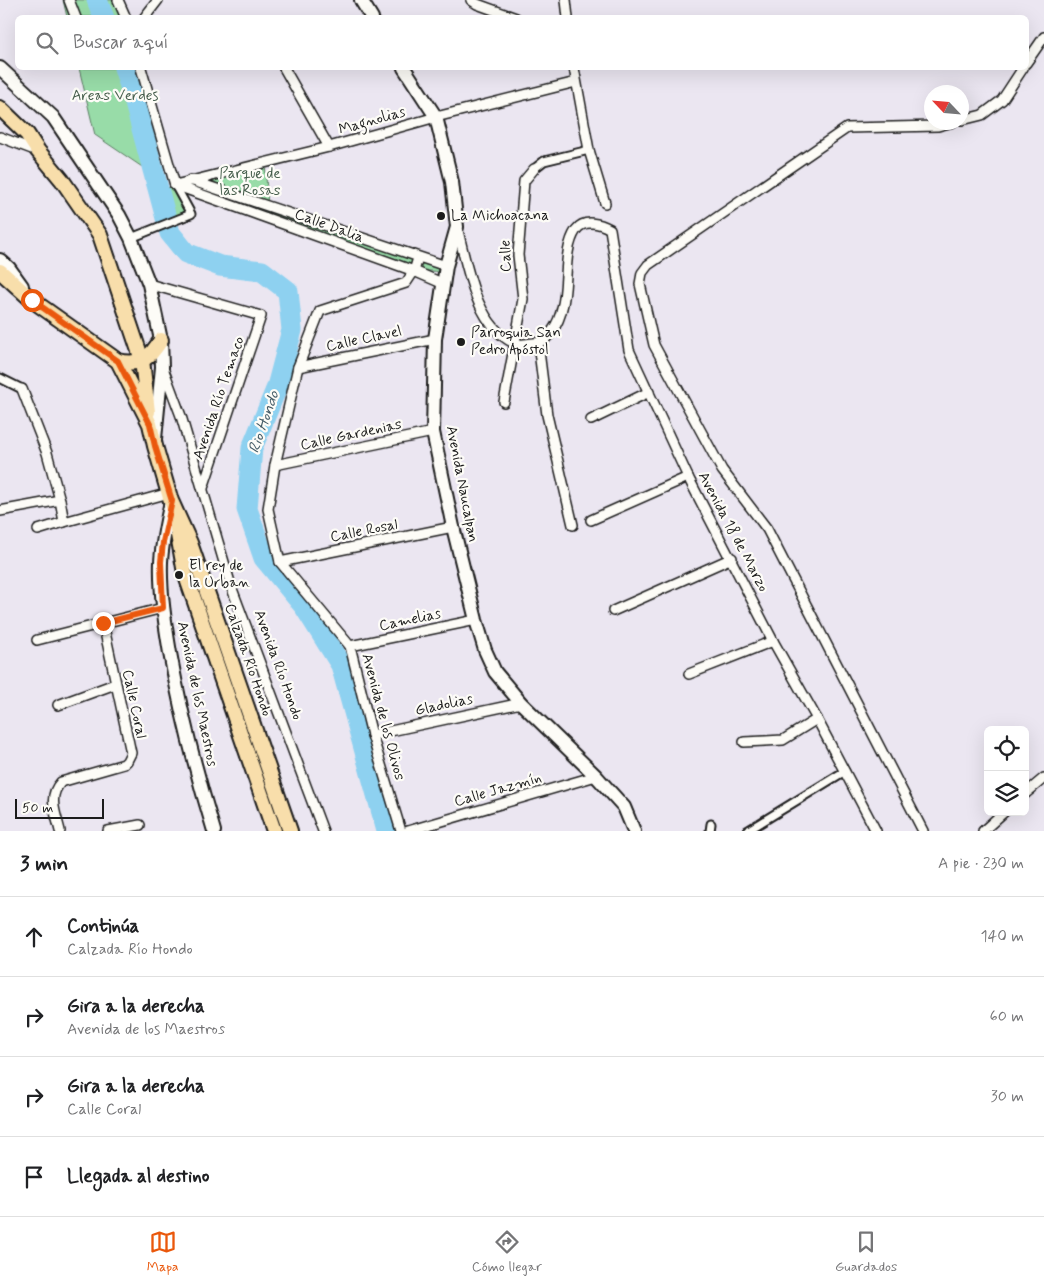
<!DOCTYPE html>
<html lang="es">
<meta charset="utf-8">
<style>
body{margin:0;font-family:Mynerve,sans-serif;background:#f6f6f6;color:#202124}
.controls{position:absolute;right:15px;bottom:15px;display:grid;overflow:hidden;border-radius:8px;box-shadow:0 5px 20px #0002}
.controls button{width:45px;height:45px;display:grid;place-items:center;padding:0;border:0;border-bottom:1px solid #e0e0e0;background:#fff;color:#202124;font:25px sans-serif}
.compass{position:absolute;left:924px;top:85px;width:45px;height:45px;border-radius:50%;background:#fff;box-shadow:0 5px 20px #0002;rotate:296deg}
.scale{position:absolute;left:15px;bottom:12px;width:89px;box-sizing:border-box;padding-left:5px;border:2px solid #1c1c1c;border-top:0;font-size:14px;line-height:18px;white-space:nowrap;color:#1c1c1c;-webkit-text-stroke:4px #fdfcf7;paint-order:stroke}
.stop{position:absolute;width:15px;height:15px;margin:-11px;border:4px solid #ea580c;border-radius:50%;background:#fff}
.stop.end{background:#ea580c;border-color:#fff;box-shadow:0 1px 5px #0008}
.list{margin:0;padding:0;list-style:none}
h2{display:flex;justify-content:space-between;align-items:center;height:65px;margin:0;padding:0 20px;font-size:21px}
h2 small{font-size:16px;font-weight:400;color:#757577}
.list li{display:grid;grid-template-columns:32px 1fr auto;gap:15px;align-items:center;box-sizing:border-box;height:80px;padding:0 20px;border-top:1px solid #e0e0e0}
.list b{display:block;font-size:19px;white-space:nowrap}
.list p{margin:0;font-size:16px;white-space:nowrap;color:#757577}
.list em{font-size:16px;font-style:normal;color:#757577}
.icon{flex:none;width:28px;height:28px;fill:none;stroke:currentColor;stroke-width:2;stroke-linecap:round;stroke-linejoin:round}
.map{position:relative;flex:none;width:1044px;height:831px;overflow:hidden}
.search{position:absolute;background:#fff;box-shadow:0 5px 20px #0002;left:15px;right:15px;top:15px;height:55px;display:flex;align-items:center;gap:12px;box-sizing:border-box;padding:0 18px;border-radius:8px;color:#757577;font-size:19px}
.sheet{height:385px;background:#fff}
nav{display:flex;justify-content:space-around;align-items:center;box-sizing:border-box;height:70px;border-top:1px solid #e0e0e0;background:#fff;font-size:14px;color:#757577}
nav a{display:grid;justify-items:center;gap:2px}
nav .on{color:#ea580c}
.map>svg:first-child{display:block}
.green{fill:#98dca8;stroke:#5a7c62}
.lines{fill:none;stroke-linecap:round;stroke-linejoin:round}
.river{stroke:#8ed1f0;stroke-width:21}
.pedestrian-casing{stroke:#1c1c1c;stroke-width:11}
.minor-casing{stroke:#1c1c1c;stroke-width:12}
.secondary-casing{stroke:#1c1c1c;stroke-width:16}
.primary-casing{stroke:#1c1c1c;stroke-width:18}
.pedestrian{stroke:#fdfcf7;stroke-width:7}
.minor{stroke:#fdfcf7;stroke-width:9}
.secondary{stroke:#fdfcf7;stroke-width:12}
.primary{stroke:#f8deab;stroke-width:14}
.route{stroke:#ea580c;stroke-width:6}
.poi-dot{fill:#1c1c1c;stroke:#fdfcf7;stroke-width:2}
.labels{text-anchor:middle;dominant-baseline:central;stroke-width:4.5;stroke-linejoin:round;paint-order:stroke}
.park-label{font-size:15px;fill:#475f4d;stroke:#fdfcf7}
.street-label{font-size:15px;fill:#1c1c1c;stroke:#fdfcf7}
.poi-label{font-size:15px;fill:#1c1c1c;stroke:#fdfcf7;text-anchor:start}
.water-label{font-size:16px;font-style:italic;fill:#445b66;stroke:#fdfcf7}
</style>
<div class="map">
<svg width="1044" height="831" viewBox="0 0 1044 831">
<rect width="100%" height="100%" fill="#ebe6f1"/>
<filter id="ink" filterUnits="userSpaceOnUse"><feTurbulence type="fractalNoise" baseFrequency=".02" numOctaves="2"/><feDisplacementMap in="SourceGraphic" scale="10" xChannelSelector="R" yChannelSelector="G"/><feConvolveMatrix kernelMatrix="1 2 1 2 8 2 1 2 1" color-interpolation-filters="sRGB"/></filter>
<g filter="url(#ink)">
<g class="green">
<polygon points="63,0 118,0 125,17 67,17"/>
<polygon points="79,68 141,68 150,161 154,175 95,135"/>
<polygon points="265,162 268,206 413,256 447,272 413,270 176,185 191,214 168,223 159,191 175,185"/>
</g>
<g class="lines">
<g class="river">
<polyline points="97,0 104,18"/>
<polyline points="124,68 132,92 170,233 186,253 220,266 262,271 288,291 292,330 277,387 252,448 247,509 264,558 304,606 341,665 387,831"/>
</g>
<g class="pedestrian-casing">
<g id="pedestrian">
<polyline points="534,169 544,161 589,150"/>
<polyline points="131,238 191,214 175,185"/>
<polyline points="0,378 22,389"/>
<polyline points="710,831 711,824"/>
<polyline points="747,831 845,771"/>
</g>
</g>
<g class="minor-casing">
<g id="minor">
<polyline points="69,0 76,18"/>
<polyline points="118,0 126,18"/>
<polyline points="471,0 477,4 516,18"/>
<polyline points="566,0 568,18"/>
<polyline points="144,18 158,0"/>
<polyline points="1026,63 1044,37"/>
<polyline points="141,68 175,185"/>
<polyline points="284,68 329,147"/>
<polyline points="574,68 589,150 605,203"/>
<polyline points="962,120 982,115 1002,100 1023,68"/>
<polyline points="0,137 37,151"/>
<polyline points="190,180 446,266"/>
<polyline points="175,185 329,147 436,117 576,82"/>
<polyline points="175,185 414,271 444,284"/>
<path d="M457,227C467,265 475,325 514,343C519,345 527,344 533,343C549,343 559,322 562,308C569,285 562,251 576,230C584,219 600,223 610,229L629,350L688,477L773,641L817,719L876,831"/>
<polyline points="149,284 261,316 203,488"/>
<polyline points="538,343 547,415 573,525"/>
<polyline points="298,367 435,339"/>
<polyline points="163,368 181,416 231,586 323,831"/>
<polyline points="22,389 47,453 60,500"/>
<polyline points="504,402 523,299 518,255 524,181 534,169"/>
<polyline points="591,420 649,392"/>
<polyline points="275,465 433,432"/>
<polyline points="0,511 60,500 64,522 169,493"/>
<polyline points="591,520 688,477"/>
<polyline points="38,530 64,522"/>
<polyline points="280,562 453,527"/>
<polyline points="613,611 732,558"/>
<polyline points="37,640 163,608"/>
<polyline points="350,646 476,620"/>
<polyline points="689,674 773,641"/>
<polyline points="58,705 115,684"/>
<polyline points="372,735 521,703"/>
<polyline points="744,742 783,740 817,719"/>
<polyline points="1025,794 1044,778"/>
<path d="M60,831C56,813 47,797 61,782L124,764L127,761L131,753L103,623"/>
<polyline points="108,831 140,825"/>
<polyline points="401,831 372,735 350,646 280,562 268,509 275,465 298,367 320,311 406,283 414,271 418,258"/>
<polyline points="408,831 596,776"/>
<polyline points="923,831 767,529 722,470 654,345 640,284 642,273 648,265 847,128 938,126 953,122"/>
<polyline points="983,831 1004,812"/>
</g>
</g>
<g class="secondary-casing">
<g id="secondary">
<polyline points="361,0 372,18"/>
<polyline points="0,68 53,117 119,215 131,238 149,284 161,340 162,367 155,439"/>
<polyline points="404,68 436,117 452,182 457,227 446,266 435,339 433,432 453,527 476,620 485,650 495,672 521,703 596,776 624,807 634,831"/>
<polyline points="0,260 9,268 22,286"/>
<path d="M171,501C167,521 162,541 161,562C160,592 165,623 170,653C181,714 196,772 214,831"/>
</g>
</g>
<g class="primary-casing">
<g id="primary">
<polyline points="0,108 27,134 38,151 62,180 100,235 142,360 148,412"/>
<polyline points="0,271 32,300 118,361 150,424 155,446 171,501 190,543 290,831"/>
<path d="M118,361C141,366 149,359 161,340"/>
<polyline points="176,524 185,573 274,831"/>
</g>
</g>
<use href="#pedestrian" class="pedestrian"/>
<use href="#minor" class="minor"/>
<use href="#secondary" class="secondary"/>
<use href="#primary" class="primary"/>
</g>
</g>
<g class="lines" filter="url(#ink)">
<polyline class="route" points="32,300 118,361 150,424 155,446 172,501 163,542 161,562 163,608 103,623"/>
</g>
<g class="poi-dot">
<circle cx="441" cy="216" r="5"/>
<circle cx="461" cy="342" r="5"/>
<circle cx="179" cy="575" r="5"/>
</g>
<g class="labels">
<g class="park-label">
<text x="115" y="96">Areas Verdes</text>
<text x="250" y="174">Parque de<tspan x="250" dy="17">las Rosas</tspan></text>
</g>
<g class="street-label">
<text transform="translate(372 121) rotate(-16)">Magnolias</text>
<text transform="translate(329 226) rotate(20)">Calle Dalia</text>
<text transform="translate(506 256) rotate(-92)">Calle</text>
<text transform="translate(364 339) rotate(-12)">Calle Clavel</text>
<text transform="translate(219 398) rotate(-71)">Avenida Río Temaco</text>
<text transform="translate(351 435) rotate(-12)">Calle Gardenias</text>
<text transform="translate(462 484) rotate(79)">Avenida Naucalpan</text>
<text transform="translate(364 531) rotate(-11)">Calle Rosal</text>
<text transform="translate(733 532) rotate(62)">Avenida 18 de Marzo</text>
<text transform="translate(410 620) rotate(-12)">Camelias</text>
<text transform="translate(248 660) rotate(71)">Calzada Río Hondo</text>
<text transform="translate(278 665) rotate(70)">Avenida Río Hondo</text>
<text transform="translate(197 694) rotate(78)">Avenida de los Maestros</text>
<text transform="translate(134 704) rotate(78)">Calle Coral</text>
<text transform="translate(444 705) rotate(-12)">Gladolias</text>
<text transform="translate(383 717) rotate(75)">Avenida de los Olivos</text>
<text transform="translate(498 790) rotate(-16)">Calle Jazmín</text>
</g>
<g class="poi-label">
<text x="451" y="216">La Michoacana</text>
<text x="471" y="333">Parroquia San<tspan x="471" dy="17">Pedro Apóstol</tspan></text>
<text x="189" y="566">El rey de<tspan x="189" dy="17">la Urban</tspan></text>
</g>
<g class="water-label">
<text transform="translate(264 422) rotate(-71)">Rio Hondo</text>
</g>
</g>
</svg>
<div class="controls">
<button><svg class="icon" aria-label="locate" viewBox="0 0 24 24"><circle cx="12" cy="12" r="6"/><path d="M12 2v4M12 18v4M2 12h4M18 12h4"/></svg></button>
<button><svg class="icon" aria-label="layers" viewBox="0 0 24 24"><path d="M12 4l9 5-9 5-9-5zM3 14l9 5 9-5"/></svg></button>
</div>
<svg class="compass" viewBox="-18 -18 36 36"><path d="M0-13l5 13h-10z" fill="#e53935"/><path d="M0 13l5-13h-10z" fill="#757577"/></svg>
<div class="scale">50 m</div>
<div class="stop" style="left:32px;top:300px"></div>
<div class="stop end" style="left:103px;top:623px"></div>
<div class="search"><svg class="icon" aria-label="search" viewBox="0 0 24 24"><circle cx="10" cy="10" r="6"/><path d="M15 15l6 6"/></svg>Buscar aquí</div>
</div>
<section class="sheet">
<h2>3 min<small>A pie · 230 m</small></h2>
<ul class="list">
<li><svg class="icon" aria-label="ahead" viewBox="0 0 24 24"><path d="M12 20V5M6 11l6-6 6 6"/></svg><div><b>Continúa</b><p>Calzada Río Hondo</p></div><em>140 m</em></li>
<li><svg class="icon" aria-label="right" viewBox="0 0 24 24"><path d="M7 20v-9h11M14 6l5 5-5 5"/></svg><div><b>Gira a la derecha</b><p>Avenida de los Maestros</p></div><em>60 m</em></li>
<li><svg class="icon" aria-label="right" viewBox="0 0 24 24"><path d="M7 20v-9h11M14 6l5 5-5 5"/></svg><div><b>Gira a la derecha</b><p>Calle Coral</p></div><em>30 m</em></li>
<li><svg class="icon" aria-label="arrive" viewBox="0 0 24 24"><path d="M6 21V4h12l-3 4 3 4H6"/></svg><div><b>Llegada al destino</b></div></li>
</ul>
</section>
<nav>
<a class="on"><svg class="icon" aria-label="map" viewBox="0 0 24 24"><path d="M3 6l6-2 6 2 6-2v14l-6 2-6-2-6 2zM9 4v14M15 6v14"/></svg>Mapa</a>
<a><svg class="icon" aria-label="directions" viewBox="0 0 24 24"><path d="M12 3l9 9-9 9-9-9zM9 14v-3h6M13 9l2 2-2 2"/></svg>Cómo llegar</a>
<a><svg class="icon" aria-label="saved" viewBox="0 0 24 24"><path d="M7 4h10v16l-5-4-5 4z"/></svg>Guardados</a>
</nav>
